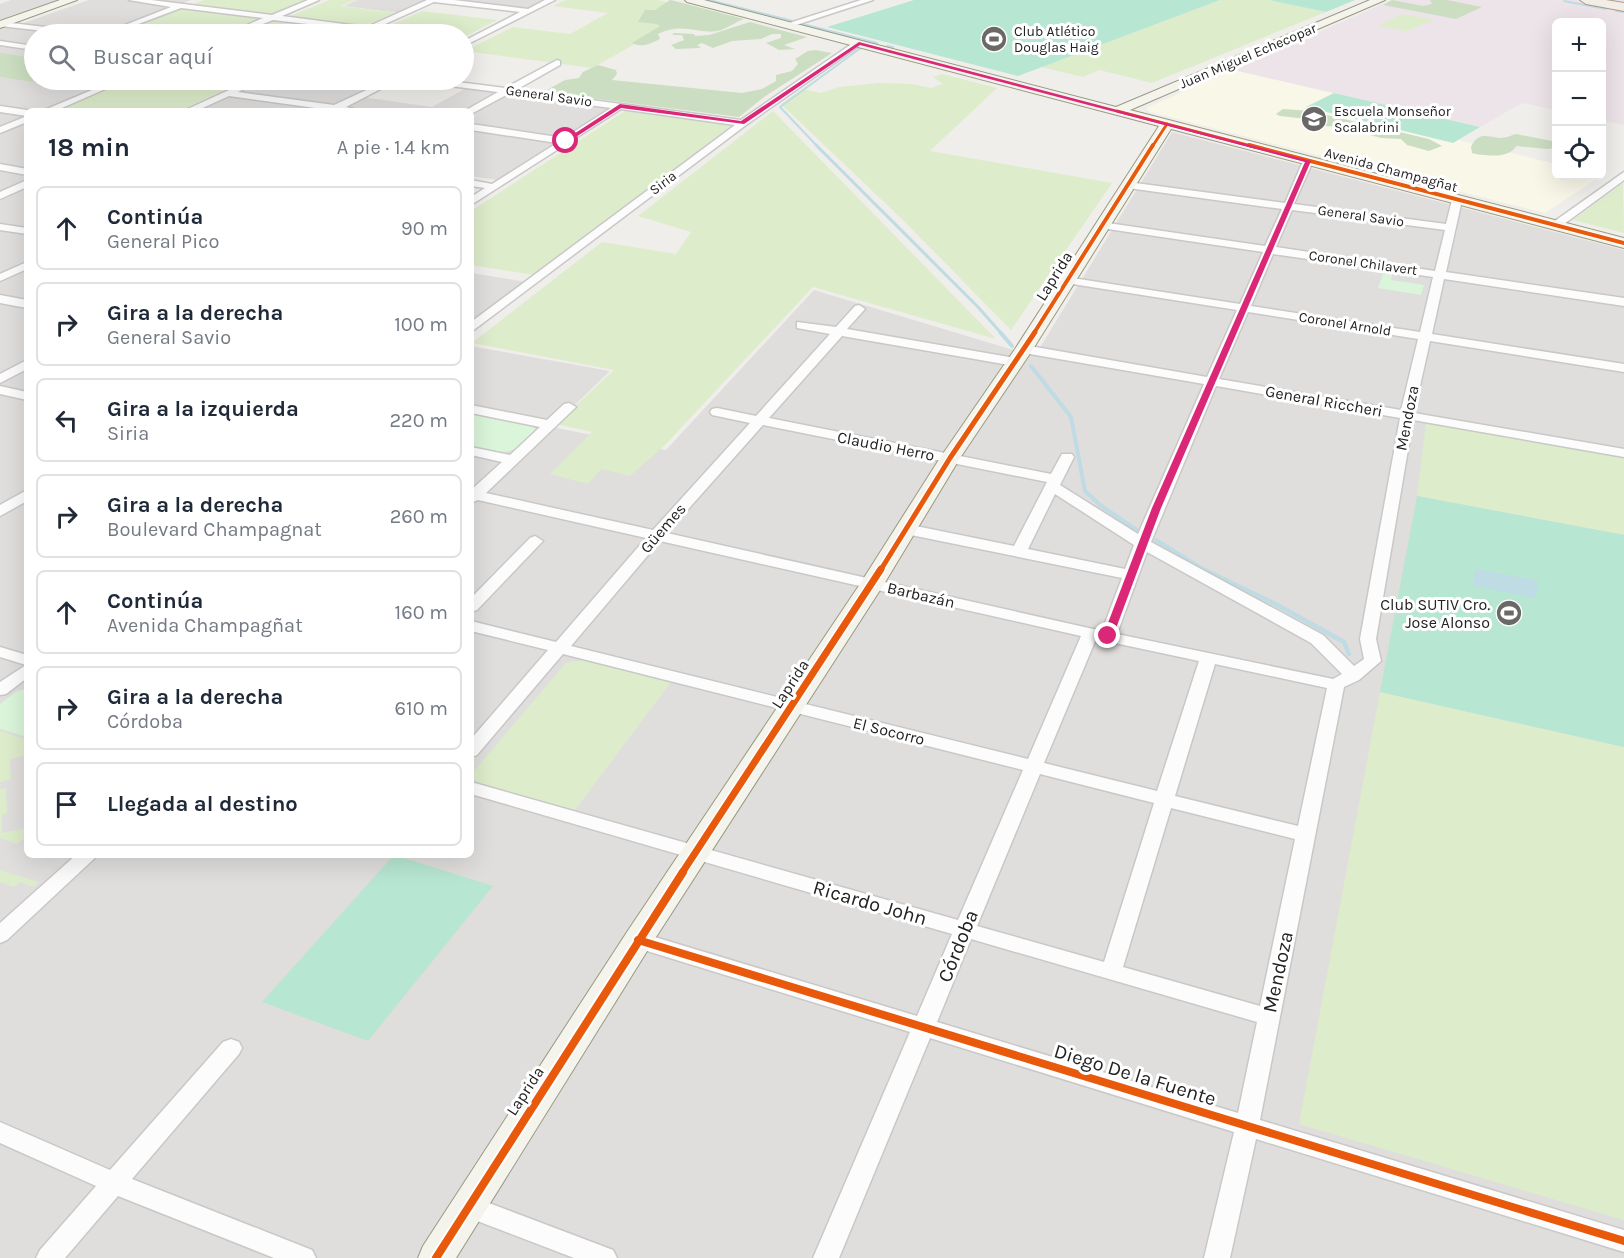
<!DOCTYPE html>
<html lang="es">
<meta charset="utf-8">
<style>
body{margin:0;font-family:Karla,sans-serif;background:#f6f6f7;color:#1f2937}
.controls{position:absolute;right:18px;top:18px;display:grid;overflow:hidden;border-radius:9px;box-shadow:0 6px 24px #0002}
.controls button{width:54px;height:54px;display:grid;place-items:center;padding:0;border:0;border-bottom:2px solid #e0e1e3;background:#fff;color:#1f2937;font:30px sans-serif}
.stop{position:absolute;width:18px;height:18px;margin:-14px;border:4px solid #db2777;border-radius:50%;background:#fff}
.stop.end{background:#db2777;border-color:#fff;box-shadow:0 2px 6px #0008}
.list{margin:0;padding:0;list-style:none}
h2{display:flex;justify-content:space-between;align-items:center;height:78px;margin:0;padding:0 24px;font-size:26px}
h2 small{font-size:20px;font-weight:400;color:#747a83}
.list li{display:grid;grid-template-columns:39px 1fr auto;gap:18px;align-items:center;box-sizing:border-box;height:84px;margin:0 12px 12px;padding:0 12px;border:2px solid #e0e1e3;border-radius:9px}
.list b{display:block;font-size:22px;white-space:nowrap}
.list p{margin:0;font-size:20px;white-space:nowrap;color:#747a83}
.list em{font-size:20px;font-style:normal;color:#747a83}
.icon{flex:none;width:33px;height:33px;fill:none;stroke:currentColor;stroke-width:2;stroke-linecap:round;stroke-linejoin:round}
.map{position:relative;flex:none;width:1624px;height:1258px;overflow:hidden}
.search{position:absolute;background:#fff;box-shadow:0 6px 24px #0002;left:24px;top:24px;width:450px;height:66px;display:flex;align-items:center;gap:15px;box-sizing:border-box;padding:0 21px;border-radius:33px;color:#747a83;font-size:22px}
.panel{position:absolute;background:#fff;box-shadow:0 6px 24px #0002;left:24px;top:108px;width:450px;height:750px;border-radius:9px}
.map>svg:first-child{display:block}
.residential{fill:#dfdedc}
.industrial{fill:#ede4e9}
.education{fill:#f8f7e8}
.grass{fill:#ddeccb}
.forest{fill:#cbdec1}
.park{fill:#daf5da}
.pitch{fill:#b7e6d2}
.parking{fill:#e0dfde}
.water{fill:#bfdbe3}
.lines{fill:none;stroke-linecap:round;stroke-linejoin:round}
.stream-far3{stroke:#bfdbe3;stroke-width:2}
.stream-far2{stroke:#bfdbe3;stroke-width:3}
.stream-far1{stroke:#bfdbe3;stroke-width:4}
.stream{stroke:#bfdbe3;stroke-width:4.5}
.street-casing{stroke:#c9c8c7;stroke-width:3}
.secondary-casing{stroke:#999a82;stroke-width:2}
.primary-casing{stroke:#a79c86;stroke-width:2}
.street{fill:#fdfcfc;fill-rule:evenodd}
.secondary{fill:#f4f4ed;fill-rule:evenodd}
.primary{fill:#f3ede7;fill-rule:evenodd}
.cycleway-far4-casing{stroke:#fff;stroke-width:5}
.cycleway-far3-casing{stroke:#fff;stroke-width:6}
.cycleway-far2-casing{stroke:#fff;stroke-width:8}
.cycleway-far1-casing{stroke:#fff;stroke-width:10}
.cycleway-casing{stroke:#fff;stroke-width:12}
.cycleway-far4{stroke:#e8590c;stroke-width:3}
.cycleway-far3{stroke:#e8590c;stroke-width:4}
.cycleway-far2{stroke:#e8590c;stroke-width:5}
.cycleway-far1{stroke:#e8590c;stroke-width:7}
.cycleway{stroke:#e8590c;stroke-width:8}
.route{fill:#db2777}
.labels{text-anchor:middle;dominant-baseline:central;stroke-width:6;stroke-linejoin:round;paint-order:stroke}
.far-poi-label{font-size:14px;fill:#222;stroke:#fff;text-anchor:start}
.far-street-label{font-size:14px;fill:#222;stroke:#fff}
.street-label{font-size:16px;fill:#222;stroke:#fff}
.poi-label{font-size:16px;fill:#222;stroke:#fff;text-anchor:end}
.near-street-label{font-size:20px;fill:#222;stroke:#fff}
</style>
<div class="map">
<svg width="1624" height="1258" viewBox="0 0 1624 1258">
<rect width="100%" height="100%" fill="#f0eeeb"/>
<g class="residential">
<polygon points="11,0 60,0 0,21 0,4"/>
<polygon points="89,0 191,0 100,34 34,34 34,80 116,80 39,111 27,111 27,855 471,855 471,346 610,371 552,427 666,450 814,290 1010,349 1036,354 1172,132 1624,250 1624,1258 0,1258 0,24 15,26"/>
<polygon points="357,0 428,0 399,13 344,6"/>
<polygon points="453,0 545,0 528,9"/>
<polygon points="266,80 388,80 355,96 432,107 468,87 610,107 497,180 471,176 471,111 196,111"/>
<polygon points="471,273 527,282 471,325"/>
</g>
<polygon class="industrial" points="1392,0 1624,0 1624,125 1602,120 1602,22 1556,22 1556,110 1522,103 1480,127 1233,70"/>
<polygon class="education" points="1233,70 1480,127 1458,140 1556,164 1556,176 1601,176 1545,213 1150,112 1146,108"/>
<g class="grass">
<polygon points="204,0 307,0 272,15 191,5"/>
<polygon points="330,0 355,0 341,6 395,13 364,26 290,16"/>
<polygon points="566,0 658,0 669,3 671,24 592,68 464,51 513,27 570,34 608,13 553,6"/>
<polygon points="1220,0 1269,0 1326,12 1152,83 1099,70 1083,77 1041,67"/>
<polygon points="181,9 260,19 222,34 112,34"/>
<polygon points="422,11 497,20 464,37 464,34 371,34"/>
<polygon points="1402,14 1432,19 1434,20 1407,31 1379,26"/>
<polygon points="274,20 357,31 349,34 240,34"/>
<polygon points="942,74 997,88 930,151 1112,183 1011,330 904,221 781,104 803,89 820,93 839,87 879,83 912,84 931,88 943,84 933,77"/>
<polygon points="131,80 248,80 178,111 55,111"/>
<polygon points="625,111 732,125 534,275 471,265 471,211"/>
<polygon points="773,111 996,339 813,287 664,446 630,476 601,469 588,484 550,474 592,432 556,424 614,370 472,343 602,242 676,254 691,232 638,216"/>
<polygon points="1623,183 1624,233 1573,220"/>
<polygon points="1426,423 1624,457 1624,535 1417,496"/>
<polygon points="582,660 671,682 575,810 479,784 473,778 474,771 566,663"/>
<polygon points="1380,692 1624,747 1624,1220 1299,1124"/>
<polygon points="0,731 27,740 27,755 10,759 11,779 0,782"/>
<polygon points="6,788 7,813 2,815 2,833 27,828 27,837 17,844 0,838 0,789"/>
<polygon points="0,870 39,882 34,887 20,882 14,887 0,882"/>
</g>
<g class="forest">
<path d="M670,0H671L744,19C736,22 729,27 721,30C699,36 684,21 658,34L660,39C649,44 643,48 632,43L660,26L657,24L638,22L645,10H655Z"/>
<polygon points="1392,0 1423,6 1432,4 1430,0 1447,0 1482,7 1456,19 1383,5"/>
<polygon points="750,22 807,37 784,45 795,49 779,50 766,43 781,38 781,34 772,34 761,39 732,41 713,48 702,43 697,45 701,48 676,49 671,45 684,40 682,35 672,35 674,33 694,34 695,36 709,35"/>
<polygon points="815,50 832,53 764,97 739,117 558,94 547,90 565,80 579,78 583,72 598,65 616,70 617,74 612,80 742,93 762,89 776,81 776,75 792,71 798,64 795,59 808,51"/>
<polygon points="0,53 34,58 34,80 58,80 48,84 0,77"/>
<polygon points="1283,109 1310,111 1429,139 1442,146 1429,151 1407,145 1401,139 1381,138 1342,127 1323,126 1307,119 1280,116 1276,114"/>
<path d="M1516,134L1552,141L1556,144V148L1547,149L1516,146C1510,159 1484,156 1472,153L1471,147C1479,131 1486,137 1501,138C1506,138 1512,135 1516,134Z"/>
</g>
<g class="park">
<polygon points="1383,274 1392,275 1391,280 1424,285 1421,295 1378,288"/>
<path d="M471,414L531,425L536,430C514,458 503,453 471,447Z"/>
<polygon points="27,689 27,737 0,729 0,704 17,691"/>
</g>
<g class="pitch">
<polygon points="914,0 1220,0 1018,76 827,27"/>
<polygon points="1269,0 1355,0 1326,12"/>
<polygon points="1334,93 1480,127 1453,143 1306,107"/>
<polygon points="1417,496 1624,535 1624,747 1380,692"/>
<polygon points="394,855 493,886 368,1041 262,1002"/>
</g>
<polygon class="parking" points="26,840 27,855 69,855 39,882 0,870 0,862"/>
<polygon class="water" points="1475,569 1538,581 1536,598 1473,586"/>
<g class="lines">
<g class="stream-far3">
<polyline points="709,0 793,21"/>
<polyline points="1564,1 1606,9"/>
<polyline points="1616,11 1624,12"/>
<polyline points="799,23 877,43"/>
<polyline points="887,46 893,47"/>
<polyline points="818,147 780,107 862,47"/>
</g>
<polyline class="stream-far2" points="816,145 978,307 1001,333"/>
<g class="stream-far1">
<polyline points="1000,332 1012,346"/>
<polyline points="1031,366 1071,417 1085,491 1100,505 1137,530"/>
<polyline points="1156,540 1206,571"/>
</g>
<polyline class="stream" points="1203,569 1279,606 1344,642 1349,654"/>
<g class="street-casing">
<g id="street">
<polygon points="129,0 151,0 272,15 308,0 319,0 282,16 367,27 427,0 454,0 528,9 545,0 555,0 464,46 464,41 520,12 434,2 363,34 353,34 359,30 273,20 237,34 227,34 263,18 181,8 112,34 102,34 171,7"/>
<polygon points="861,0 873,0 790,27 783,25"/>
<polygon points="3,22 87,32 91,34 71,34 0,26 0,23"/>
<polygon points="0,41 34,46 34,50 0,45"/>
<polygon points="856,41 863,43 746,125 471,332 471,322 735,125 621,109 471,205 471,197 485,188 471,186 471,180 492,184 557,143 471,130 471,124 564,138 611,108 508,94 471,114 471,111 466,111 468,109 498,92 426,83 422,80 442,80 505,88 557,60 560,61 560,65 516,90 741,120"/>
<polygon points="116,80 126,80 55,111 42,111"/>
<polygon points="251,80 261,80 238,92 334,105 388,80 398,80 346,107 361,111 337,111 229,96 196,111 183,111"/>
<polygon points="0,106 27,110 30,111 27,111 27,116 0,112"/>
<polygon points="27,116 27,122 0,133 0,127"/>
<path d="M1308,158L1313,161L1294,204L1446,224L1452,200L1461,198L1462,200L1446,272L1624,298V306L1444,279L1432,334L1624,364V372L1430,341L1414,413L1624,449V457L1413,420L1376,639L1381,661L1359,680L1344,687L1260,1120L1624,1230V1252L1256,1139L1230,1258H1204L1234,1132L930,1038L839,1258H813L910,1032L631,946L628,940L631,934L638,932L917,1016L952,934L471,794V782L958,920L1023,770L563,654L477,755L471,757V739L548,650L471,631V621L556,642L646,538L478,500L471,503V490L502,462L471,455V447L510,455L540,427L471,413V405L547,420L564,404L569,403L576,407L486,493L653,530L750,423L712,415L710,412L712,409L717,408L756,416L830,334L797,328V322L836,327L855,306L859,305L865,309L847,329L1015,358L1021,362L1015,366L842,336L769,418L1051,474L1062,454H1072L1074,457L1060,485L1138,534L1204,384L1024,353L1018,349L1024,345L1207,377L1237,310L1066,283L1060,280L1066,277L1240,304L1263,252L1101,228L1096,225L1101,222L1265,246L1282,209L1128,188L1123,185L1128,182L1285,203L1303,161ZM1292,210L1445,230L1435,271L1276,247ZM1273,254L1433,277L1420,332L1251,306ZM1248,312L1418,339L1401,410L1219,379ZM1216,386L1400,418L1360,639L1364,659L1354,666L1323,635L1151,542ZM763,425L1047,482L1014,546L906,524L898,529L906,534L1122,578L1102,631L667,533ZM1055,494L1134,545L1125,569L1028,549ZM660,541L1081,636L1028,759L571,646ZM1147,552L1311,643L1342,674L1333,679L1117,634ZM1096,639L1199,661L1157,791L1044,763ZM1215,664L1327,688L1298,826L1175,796ZM1040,774L1154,803L1104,962L977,926ZM1171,808L1295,839L1260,1006L1123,967ZM971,939L1257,1022L1238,1113L937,1022Z"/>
<polygon points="0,164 27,169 27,175 0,170"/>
<polygon points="1624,172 1624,180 1560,227 1552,227 1552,223"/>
<polygon points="27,180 27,187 0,199 0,192"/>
<polygon points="0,224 27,228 27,234 0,230"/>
<polygon points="27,262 27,269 0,281 0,274"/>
<polygon points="0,295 27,300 27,308 0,303"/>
<polygon points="27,360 27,369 0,383 0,374"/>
<polygon points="0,386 27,392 27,400 0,394"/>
<polygon points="27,490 27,501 0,516 0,505"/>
<polygon points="535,536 543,541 540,544 477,610 471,612 471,598 530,538"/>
<polygon points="0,647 27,655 27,678 6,694 0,695 0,682 26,665 0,657"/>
<polygon points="76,855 98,855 7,940 0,943 0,923"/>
<polygon points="231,1039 239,1042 242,1048 239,1054 132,1179 312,1250 316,1258 274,1258 118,1196 65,1258 36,1258 40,1250 96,1186 0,1143 0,1122 110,1170 223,1042"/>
<polygon points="468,1195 613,1250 617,1258 574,1258 459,1214 456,1206 459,1198"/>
</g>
</g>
<g class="secondary-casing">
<g id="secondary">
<polygon points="60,0 77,0 0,28 0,21"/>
<polygon points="685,0 704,0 1116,107 1370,0 1385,0 1130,110 1624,238 1624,248 1171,129 1033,349 960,458 884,584 649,948 456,1258 418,1258 423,1246 627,932 860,584 940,458 1015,349 1159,126 687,2"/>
</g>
</g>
<g class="primary-casing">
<polygon id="primary" points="1580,0 1606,0 1624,3 1624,11 1586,4"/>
</g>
<use href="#street" class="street"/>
<use href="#secondary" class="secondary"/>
<use href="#primary" class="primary"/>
<g class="cycleway-far4-casing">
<g id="cycleway-far4">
<polyline points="1117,111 1255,147"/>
<polyline points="1152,147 1167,124"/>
</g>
</g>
<g class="cycleway-far3-casing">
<g id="cycleway-far3">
<polyline points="1249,145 1624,243"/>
<polyline points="1034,333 1153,145"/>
</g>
</g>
<g class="cycleway-far2-casing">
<polyline id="cycleway-far2" points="880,571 950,458 1035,332"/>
</g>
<g class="cycleway-far1-casing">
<polyline id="cycleway-far1" points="682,873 881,569"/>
</g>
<g class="cycleway-casing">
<g id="cycleway">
<polyline points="638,940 1624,1241"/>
<polyline points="436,1258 683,872"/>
</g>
</g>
<use href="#cycleway-far4" class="cycleway-far4"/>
<use href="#cycleway-far3" class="cycleway-far3"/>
<use href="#cycleway-far2" class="cycleway-far2"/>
<use href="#cycleway-far1" class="cycleway-far1"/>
<use href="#cycleway" class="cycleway"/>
</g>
<polygon class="route" points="859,42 1311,161 1161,508 1112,639 1103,636 1152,508 1305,162 860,45 744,124 621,108 568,142 563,141 620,104 741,121"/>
<defs>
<g id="stadium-disc" transform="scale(1.35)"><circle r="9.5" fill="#6a6968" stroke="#fff"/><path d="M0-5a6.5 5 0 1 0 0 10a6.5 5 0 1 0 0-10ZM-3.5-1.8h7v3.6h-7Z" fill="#fff"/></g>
<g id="school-disc" transform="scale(1.35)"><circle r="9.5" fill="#6a6968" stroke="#fff"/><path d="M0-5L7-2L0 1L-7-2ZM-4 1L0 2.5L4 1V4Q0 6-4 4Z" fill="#fff"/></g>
</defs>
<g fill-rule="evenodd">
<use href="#stadium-disc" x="994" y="39"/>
<use href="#school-disc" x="1314" y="119"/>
<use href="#stadium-disc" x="1509" y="613"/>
</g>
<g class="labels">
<g class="far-poi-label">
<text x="1014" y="31">Club Atlético<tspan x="1014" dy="16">Douglas Haig</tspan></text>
<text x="1334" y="111">Escuela Monseñor<tspan x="1334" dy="16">Scalabrini</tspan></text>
</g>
<g class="far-street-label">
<text transform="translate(1248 56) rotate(-23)">Juan Miguel Echecopar</text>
<text transform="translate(549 96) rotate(8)">General Savio</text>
<text transform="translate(1391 170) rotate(15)">Avenida Champagñat</text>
<text transform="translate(663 183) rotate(-37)">Siria</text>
<text transform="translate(1361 216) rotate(8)">General Savio</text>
<text transform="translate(1363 263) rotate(8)">Coronel Chilavert</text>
<text transform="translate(1345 324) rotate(9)">Coronel Arnold</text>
</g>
<g class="street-label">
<text transform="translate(1054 276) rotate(-58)">Laprida</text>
<text transform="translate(1324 401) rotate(10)">General Riccheri</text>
<text transform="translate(1407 418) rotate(-79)">Mendoza</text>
<text transform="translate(886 446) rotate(11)">Claudio Herro</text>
<text transform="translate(663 528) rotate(-49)">Güemes</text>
<text transform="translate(921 595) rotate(13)">Barbazán</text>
<text transform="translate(790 684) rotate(-57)">Laprida</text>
<text transform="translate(889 731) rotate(14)">El Socorro</text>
<text transform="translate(525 1091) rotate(-57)">Laprida</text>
</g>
<g class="poi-label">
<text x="1490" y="604">Club SUTIV Cro.<tspan x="1490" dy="18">Jose Alonso</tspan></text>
</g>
<g class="near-street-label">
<text transform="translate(870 903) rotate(16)">Ricardo John</text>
<text transform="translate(958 946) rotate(-68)">Córdoba</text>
<text transform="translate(1278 972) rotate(-78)">Mendoza</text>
<text transform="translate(1135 1075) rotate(17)">Diego De la Fuente</text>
</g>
</g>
</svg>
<div class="controls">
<button>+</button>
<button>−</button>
<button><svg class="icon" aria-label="locate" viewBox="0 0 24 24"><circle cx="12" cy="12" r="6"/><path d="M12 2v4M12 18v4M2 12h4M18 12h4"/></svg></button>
</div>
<div class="stop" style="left:566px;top:141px"></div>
<div class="stop end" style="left:1108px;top:636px"></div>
<div class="search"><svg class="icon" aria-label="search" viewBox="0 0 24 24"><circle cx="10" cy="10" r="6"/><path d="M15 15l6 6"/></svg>Buscar aquí</div>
<section class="panel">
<h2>18 min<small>A pie · 1.4 km</small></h2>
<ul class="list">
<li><svg class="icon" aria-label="ahead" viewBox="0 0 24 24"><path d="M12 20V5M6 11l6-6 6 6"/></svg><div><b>Continúa</b><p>General Pico</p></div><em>90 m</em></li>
<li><svg class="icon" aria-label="right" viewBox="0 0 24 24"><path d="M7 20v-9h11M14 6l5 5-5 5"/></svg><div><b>Gira a la derecha</b><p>General Savio</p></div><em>100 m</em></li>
<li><svg class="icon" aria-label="left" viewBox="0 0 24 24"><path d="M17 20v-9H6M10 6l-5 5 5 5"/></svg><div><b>Gira a la izquierda</b><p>Siria</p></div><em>220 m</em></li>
<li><svg class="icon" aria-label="right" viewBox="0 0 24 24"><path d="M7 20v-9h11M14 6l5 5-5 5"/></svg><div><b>Gira a la derecha</b><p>Boulevard Champagnat</p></div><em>260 m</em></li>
<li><svg class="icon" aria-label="ahead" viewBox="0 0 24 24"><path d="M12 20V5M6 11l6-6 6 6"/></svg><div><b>Continúa</b><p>Avenida Champagñat</p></div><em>160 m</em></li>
<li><svg class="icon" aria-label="right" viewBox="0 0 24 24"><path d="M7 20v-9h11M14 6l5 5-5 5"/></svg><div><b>Gira a la derecha</b><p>Córdoba</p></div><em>610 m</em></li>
<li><svg class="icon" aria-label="arrive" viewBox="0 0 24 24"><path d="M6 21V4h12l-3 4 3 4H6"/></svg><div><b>Llegada al destino</b></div></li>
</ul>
</section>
</div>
